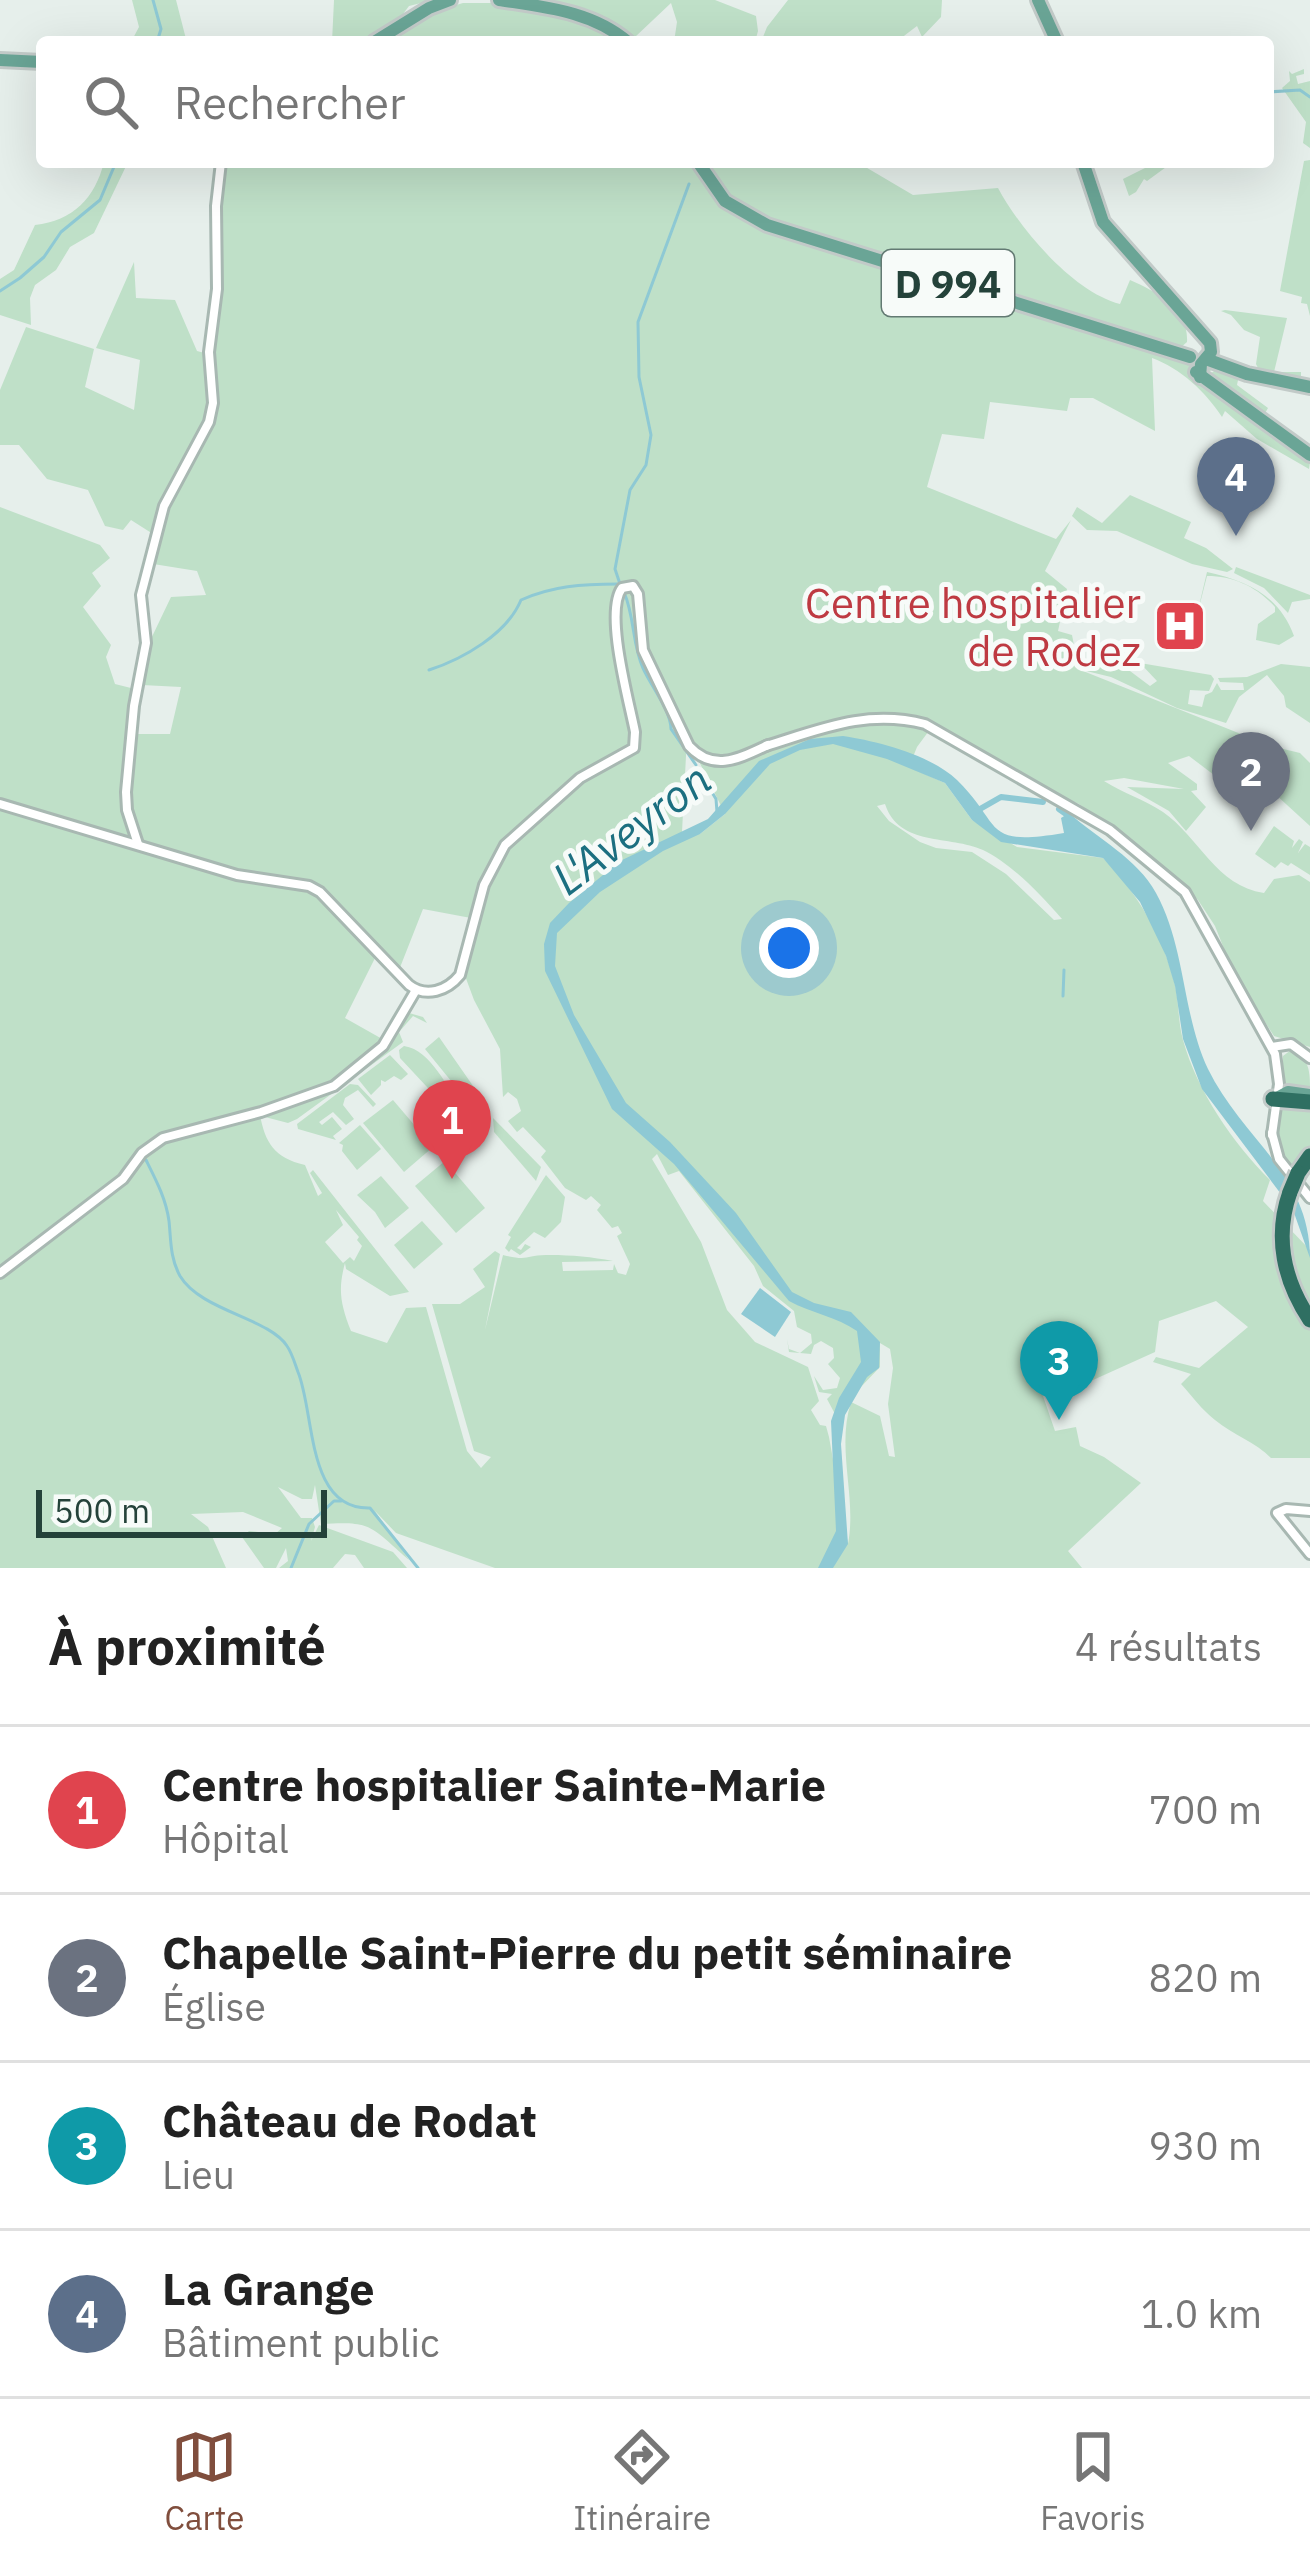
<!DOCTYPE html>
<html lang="fr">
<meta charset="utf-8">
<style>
body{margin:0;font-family:"IBM Plex Sans",sans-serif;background:#f6f6f6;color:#222}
.scale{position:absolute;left:36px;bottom:30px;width:291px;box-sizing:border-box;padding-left:12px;border:6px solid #24423a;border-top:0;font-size:33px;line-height:42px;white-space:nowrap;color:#24423a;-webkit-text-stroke:9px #f7fbf9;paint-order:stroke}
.you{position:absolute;left:789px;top:948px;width:42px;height:42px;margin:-30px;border:9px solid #fff;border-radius:50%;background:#1a73e8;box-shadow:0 0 0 18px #1a73e833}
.badge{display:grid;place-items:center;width:78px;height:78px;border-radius:50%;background:#804e3d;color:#fff;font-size:39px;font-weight:700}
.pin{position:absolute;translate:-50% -99px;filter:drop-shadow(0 3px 6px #0008)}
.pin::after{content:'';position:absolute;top:63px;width:42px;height:36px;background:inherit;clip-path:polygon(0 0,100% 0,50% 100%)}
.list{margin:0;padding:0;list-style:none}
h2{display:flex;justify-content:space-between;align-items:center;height:156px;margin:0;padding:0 48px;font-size:51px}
h2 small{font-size:39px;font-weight:400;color:#767676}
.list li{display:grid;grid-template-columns:78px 1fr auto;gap:36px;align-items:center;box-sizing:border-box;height:168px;padding:0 48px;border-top:3px solid #e0e0e0}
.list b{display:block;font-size:45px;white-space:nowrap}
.list p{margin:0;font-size:39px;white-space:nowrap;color:#767676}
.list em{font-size:39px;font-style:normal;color:#767676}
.icon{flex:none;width:66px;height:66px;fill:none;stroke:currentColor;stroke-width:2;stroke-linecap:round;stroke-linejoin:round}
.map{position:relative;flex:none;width:1310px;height:1568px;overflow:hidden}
.search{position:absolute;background:#fff;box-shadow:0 12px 48px #0002;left:36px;right:36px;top:36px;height:132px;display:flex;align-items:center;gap:30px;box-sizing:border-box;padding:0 42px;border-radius:12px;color:#767676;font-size:45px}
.sheet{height:828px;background:#fff}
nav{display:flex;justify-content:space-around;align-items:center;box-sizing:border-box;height:168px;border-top:3px solid #e0e0e0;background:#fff;font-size:33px;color:#767676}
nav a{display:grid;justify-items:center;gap:6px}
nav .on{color:#804e3d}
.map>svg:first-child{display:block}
.green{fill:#bfe0c8;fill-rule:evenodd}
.water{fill:#8ec9d4}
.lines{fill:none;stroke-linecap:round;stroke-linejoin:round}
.stream{stroke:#8ec9d4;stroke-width:3}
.canal{stroke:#8ec9d4;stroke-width:6}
.minor-casing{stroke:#a8b8b2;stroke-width:14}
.major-casing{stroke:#c2cac8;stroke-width:18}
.highway-casing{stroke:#c2cac8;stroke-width:21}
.minor{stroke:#fff;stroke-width:8}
.major{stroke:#6aa596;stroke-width:12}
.highway{stroke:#2f6f62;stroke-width:15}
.highway-bridge-casing{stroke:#c2cac8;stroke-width:21;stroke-linecap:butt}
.highway-bridge{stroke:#2f6f62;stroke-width:15}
.labels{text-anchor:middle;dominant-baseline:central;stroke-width:10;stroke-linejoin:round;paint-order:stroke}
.shield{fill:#f7fbf9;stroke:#637a73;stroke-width:3}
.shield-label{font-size:39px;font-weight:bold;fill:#24423a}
.health-label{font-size:42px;fill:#be3a42;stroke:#f7fbf9;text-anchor:end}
.water-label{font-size:45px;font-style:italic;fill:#1c6f80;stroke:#f7fbf9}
</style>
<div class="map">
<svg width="1310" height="1568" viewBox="0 0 1310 1568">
<rect width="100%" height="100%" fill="#e6efeb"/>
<g class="green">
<polygon points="132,0 176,0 186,39 131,42 139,27"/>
<polygon points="334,0 433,0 409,6 397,22 463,3 493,3 597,27 612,42 332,42"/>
<polygon points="524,0 715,0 756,16 758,31 755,42 674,42 677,22 671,3 635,37 590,10"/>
<polygon points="788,0 942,0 941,17 922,37 917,26 896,42 761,42 767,27"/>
<polygon points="1304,69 1304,74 1296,76 1298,84 1310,81 1310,148 1303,143 1306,122 1282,88 1290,81 1289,71 1292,74"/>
<polygon points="1310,160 1310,316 1307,304 1301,303 1302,297 1280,291 1304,161"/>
<path d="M104,162H128L94,233L70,247L56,270L35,285L30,298L31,325L0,315V279L14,270L35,225C73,221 95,198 104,162Z"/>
<path d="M222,162H693L714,200L752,226L1191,362L1232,404L1310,462L1309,469L1257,439L1225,411L1222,417C1206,392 1180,368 1152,358L1155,431L1093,398H1070L1067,411L990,402L984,439L942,434L927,487L1056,539L1071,520L1045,571L1067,589L1058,631L1072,635L1074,645L1082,648L1086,664L1122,665L1150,686L1157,681L1140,663L1211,675L1214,679L1209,691L1190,690L1188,704L1202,707L1205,695L1212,692L1217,683L1221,690H1244L1243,683L1220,682L1218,678L1247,677L1281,664L1310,667V723L1286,707L1284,696L1267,675L1239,697L1226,723L1177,708L1111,677L1078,669L1271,746L1300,753L1310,763V826L1275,794L1248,781L1218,778L1189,756L1168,763L1197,784V790L1191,791L1206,807L1186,831L1169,811L1127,787L1184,789L1124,778L1104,781C1123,793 1145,800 1163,812C1199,837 1216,886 1264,893L1274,879L1299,875L1310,882V1047L1274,1036L1234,974L1215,926L1198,900L1164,868L1079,804L1024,779L934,724L917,747L909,767L945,783L972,820L1017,847L1103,858C1137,892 1164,938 1175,985C1179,1003 1178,1022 1183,1040C1197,1091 1233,1143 1270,1180L1263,1201L1310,1250V1458H1271C1256,1442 1233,1435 1215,1420C1202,1410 1192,1396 1181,1384L1191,1374L1153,1362L1156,1357L1199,1368L1248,1327L1216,1301L1159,1321L1155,1352L1082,1385L1042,1393L1055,1431L1076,1427L1080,1446L1104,1457L1141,1483L1068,1551L1082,1568H495L396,1533L375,1511L409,1560C369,1525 372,1521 321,1524L315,1485L312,1499H302L278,1487L301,1518H312L315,1527L311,1541L319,1525L393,1552L407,1568H364L355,1555L345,1554L333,1568H279L288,1561L286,1548L276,1568H264L242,1537L249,1531L275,1534L282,1528L243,1512L191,1514L208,1527L226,1568H0V507L100,545L110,558L92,573L101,586L83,607L111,645L106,657L115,684L139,690L136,734H170L181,687L142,685L149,643L171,597L206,595L197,571L147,563L153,534L131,520L123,530L105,526L88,490L47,479L19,445H0V390L26,327L94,349L85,387L134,410L140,360L96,348L134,262L136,298L175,300L197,351L212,355ZM687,737L725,814L700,834L682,832ZM885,804C899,847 950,835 983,850C1012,864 1041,895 1062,919L1054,920L1006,874L972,852L936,848L920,842L889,821L877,806ZM423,909L471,918L461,965L474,1000L500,1049L503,1097L508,1092L517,1099L521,1111L508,1121L517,1132L523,1127L546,1151L541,1157L565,1188L586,1200L591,1196L601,1205L597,1210L612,1228L618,1226L622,1233L617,1236L630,1264L626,1275L618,1273L614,1264L613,1270L563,1271L562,1262L613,1261C592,1257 572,1255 550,1255C525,1254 531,1262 503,1255L485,1330L500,1254L495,1251L473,1269L485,1287L460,1304H432L474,1451L491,1457L481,1468L467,1451L426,1307L406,1308L387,1343L351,1331C340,1303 338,1289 345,1263L346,1269L390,1296L409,1292L313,1170L310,1173L322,1193L318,1196L305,1165C274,1158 265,1142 260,1115L335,1084L384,1040L345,1018L379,950L399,970ZM657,1154L668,1175L679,1171L754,1266L763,1286L794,1311L797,1327L811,1334L812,1343L800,1353L789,1349L787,1339L789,1352L811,1354L814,1345L821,1341L833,1348L834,1358L828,1364L840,1378L837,1388L823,1390L814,1376L819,1392L832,1394L827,1399L835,1414L880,1367V1343L890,1349L893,1368L888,1404L895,1457L889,1456L880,1416L851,1402C836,1450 857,1496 848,1544L829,1437L826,1426L820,1425L811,1410L819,1401L808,1367L755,1342L727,1310L701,1242L652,1159ZM336,1210L359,1237L357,1240L362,1246L354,1261L350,1257L343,1263L325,1242L343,1225Z"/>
<path d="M703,162H857L913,195L998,188C1020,229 1073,292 1120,304L1130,280C1157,292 1189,308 1187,342L1179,349L769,220L728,197Z"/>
<polygon points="1157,162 1173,162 1147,181 1144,179 1136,192 1129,196 1123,179"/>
<polygon points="1225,310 1287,318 1274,372 1301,372 1301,381 1260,372 1256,364 1260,337 1244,330 1231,315 1221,311"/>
<polygon points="1205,363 1215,368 1210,371 1210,374 1217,369 1239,375 1237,385 1268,408 1264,415 1233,391 1204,377"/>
<polygon points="1130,495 1191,522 1184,538 1206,548 1233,569 1227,572 1192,564 1117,531 1087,530 1072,516 1077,507 1102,523"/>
<polygon points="1236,567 1310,595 1310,599 1292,602 1288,613 1264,588 1234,573"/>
<path d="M1207,572C1247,581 1279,595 1294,636L1279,645L1256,640L1258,624L1275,612V607C1257,587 1234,576 1207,576L1194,627Z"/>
<polygon points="1274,826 1294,841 1292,848 1299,839 1303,842 1298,853 1305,844 1310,847 1310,875 1291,863 1288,866 1281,862 1275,868 1255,854"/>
<polygon points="409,1013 423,1017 427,1023 413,1016 399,1032 403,1042 297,1119 288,1123 265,1117 264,1114 339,1086"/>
<polygon points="439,1037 480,1096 483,1107 472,1100 469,1103 425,1049"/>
<path d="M404,1046C432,1050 448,1091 463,1108L454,1116L400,1058L399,1050Z"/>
<path d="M1291,1050C1310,1057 1310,1073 1310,1091L1283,1084V1056Z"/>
<polygon points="390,1055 408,1074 401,1080 394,1076 385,1082 381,1080 381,1085 371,1095 358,1079"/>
<polygon points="350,1084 358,1085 376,1104 373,1107 358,1090 345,1098 343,1105 354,1119 346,1125 333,1112 319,1122 322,1125 332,1117 342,1129 333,1136 336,1140 298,1129 297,1124"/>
<polygon points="393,1100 433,1147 404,1172 363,1123"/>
<path d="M1289,1102L1310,1105V1150L1294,1171C1276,1152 1267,1121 1289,1102Z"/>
<polygon points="493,1118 541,1167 536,1181 494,1132"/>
<polygon points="360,1125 381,1149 357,1170 342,1151 343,1145 339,1143"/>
<polygon points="445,1161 485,1208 456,1233 415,1186"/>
<polygon points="546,1175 565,1197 561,1222 545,1238 534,1232 517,1248 521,1250 525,1244 531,1247 520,1255 511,1249 509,1252 505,1248 511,1237 508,1235"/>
<polygon points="381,1176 409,1208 385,1228 375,1212 357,1195"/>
<polygon points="422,1221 443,1244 414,1269 394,1245"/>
</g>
<g class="water">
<path d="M843,736C877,741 931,755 957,780C1004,826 981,847 1064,833L1061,818L1069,813C1098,839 1137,858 1156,893C1186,948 1182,1014 1208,1069C1242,1139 1310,1174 1310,1258L1293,1210L1202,1089L1183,1039L1175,986L1166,956L1140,902L1103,858L1001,842L972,820L945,783L887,759L833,744L800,750L770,764L725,814L700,834L663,851L600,892L557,933L555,966L574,1015L626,1103L670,1142L736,1213L792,1292L814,1303L851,1312L880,1342L879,1368L867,1377L845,1415L841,1444L848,1544L833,1568H818L836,1531L831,1421L839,1398L861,1362L857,1331C837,1317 811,1313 789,1301L674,1164L612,1109L545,971L544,944L550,923L569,903L620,861L708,819L759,761L810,739Z"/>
<polygon points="760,1288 791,1312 775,1337 741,1314"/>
</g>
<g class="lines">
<g class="stream">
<polyline points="153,0 161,29 157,42"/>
<polyline points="1268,92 1300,90 1310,97"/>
<polyline points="0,291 20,278 44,257 61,232 100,200 116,162"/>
<polyline points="620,584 615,569 630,490 646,465 651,435 639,377 638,322 689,184"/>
<path d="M624,592C635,618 632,644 643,668C651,686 671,711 671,729L696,765"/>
<path d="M429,670C463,659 507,634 521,600C552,586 582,584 618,584"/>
<polyline points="698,769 716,799 717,812"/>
<polyline points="1063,996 1064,970"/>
<path d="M146,1160C156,1180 166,1199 169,1221C171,1240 170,1258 180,1276C201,1311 269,1318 287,1346C292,1353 295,1364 298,1372C315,1413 306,1510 370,1508L418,1568"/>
<polyline points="291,1568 309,1524 334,1501 341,1501"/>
</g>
<g class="canal">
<polyline points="1059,809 1066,814"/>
<polyline points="973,813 1001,797 1043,802"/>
</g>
<g class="minor-casing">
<g id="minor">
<path d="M766,746C821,729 867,709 925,724L1110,830L1185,892L1275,1054L1279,1084L1272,1135"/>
<path d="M0,804L237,875L309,886L320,892L409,985C426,998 447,991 460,975L484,885L505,845L580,778L634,748L635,732C629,701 604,612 622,588L633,586L638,594L643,650L689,746C714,773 740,758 768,745"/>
<polyline points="138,844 127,810 126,792 134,706 146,643 141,595 164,506 209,422 213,403 209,352 217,289 216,206 221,162"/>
<polyline points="1272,1047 1291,1044 1310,1058"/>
<polyline points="1272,1133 1279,1159 1310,1198"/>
<polyline points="0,1273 123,1179 142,1153 163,1138 261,1112 334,1086 383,1046 416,990"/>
<polyline points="1310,1511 1286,1509 1277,1513 1310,1554"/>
</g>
</g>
<g class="major-casing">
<g id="major">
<path d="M499,0C544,7 592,11 628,42"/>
<polyline points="1038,0 1057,42"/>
<polyline points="374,42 429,8 450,0"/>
<polyline points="0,60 42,62"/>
<polyline points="698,162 725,201 767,225 1190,357"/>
<polyline points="1083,162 1103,222 1210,343 1211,352 1201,364 1200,377"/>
<polyline points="1206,359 1247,374 1310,387"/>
<polyline points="1196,372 1310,455"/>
<polyline points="1277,1098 1288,1092 1310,1095"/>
</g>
</g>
<g class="highway-casing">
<g id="highway">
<polyline points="1273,1099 1310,1102"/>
<polyline points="1298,1173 1310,1156"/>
<path d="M1290,1192C1274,1237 1284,1281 1310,1320"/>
</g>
</g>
<use href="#minor" class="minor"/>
<use href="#major" class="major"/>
<use href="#highway" class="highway"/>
<g class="highway-bridge-casing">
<polyline id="highway-bridge" points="1290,1192 1298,1173"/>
</g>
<use href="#highway-bridge" class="highway-bridge"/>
</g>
<defs>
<g id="hospital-square" transform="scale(2.7)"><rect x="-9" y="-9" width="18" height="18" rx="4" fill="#e0444e" stroke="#f7fbf9"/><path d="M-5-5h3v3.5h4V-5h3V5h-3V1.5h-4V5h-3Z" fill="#fff"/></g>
</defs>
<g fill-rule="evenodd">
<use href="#hospital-square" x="1180" y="626"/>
</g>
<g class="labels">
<rect class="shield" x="882" y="250" width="132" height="66" rx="9"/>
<g class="shield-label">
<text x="948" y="283">D 994</text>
</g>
<g class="health-label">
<text x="1141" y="602">Centre hospitalier<tspan x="1141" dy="48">de Rodez</tspan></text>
</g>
<g class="water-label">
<text transform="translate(631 828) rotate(-37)">L'Aveyron</text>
</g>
</g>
</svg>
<div class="scale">500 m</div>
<div class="you"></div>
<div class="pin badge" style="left:452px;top:1179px;background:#e0444e">1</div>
<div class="pin badge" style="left:1251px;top:831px;background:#6b7280">2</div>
<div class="pin badge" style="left:1059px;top:1420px;background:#0f9aa8">3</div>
<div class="pin badge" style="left:1236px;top:536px;background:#5c6f8a">4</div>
<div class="search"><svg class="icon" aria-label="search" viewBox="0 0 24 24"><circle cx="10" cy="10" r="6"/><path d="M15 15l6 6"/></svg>Rechercher</div>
</div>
<section class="sheet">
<h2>À proximité<small>4 résultats</small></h2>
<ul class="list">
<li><span class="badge" style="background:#e0444e">1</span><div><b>Centre hospitalier Sainte-Marie</b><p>Hôpital</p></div><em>700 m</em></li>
<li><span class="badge" style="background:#6b7280">2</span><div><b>Chapelle Saint-Pierre du petit séminaire</b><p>Église</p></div><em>820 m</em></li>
<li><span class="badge" style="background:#0f9aa8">3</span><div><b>Château de Rodat</b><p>Lieu</p></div><em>930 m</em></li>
<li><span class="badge" style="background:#5c6f8a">4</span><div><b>La Grange</b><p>Bâtiment public</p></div><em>1.0 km</em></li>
</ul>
</section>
<nav>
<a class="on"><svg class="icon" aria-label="map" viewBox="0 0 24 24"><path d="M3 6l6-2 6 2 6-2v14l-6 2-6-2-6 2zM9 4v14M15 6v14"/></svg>Carte</a>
<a><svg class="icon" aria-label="directions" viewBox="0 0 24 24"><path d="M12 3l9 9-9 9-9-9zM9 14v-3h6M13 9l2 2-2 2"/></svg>Itinéraire</a>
<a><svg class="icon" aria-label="saved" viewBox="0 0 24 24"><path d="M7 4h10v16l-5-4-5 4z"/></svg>Favoris</a>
</nav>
